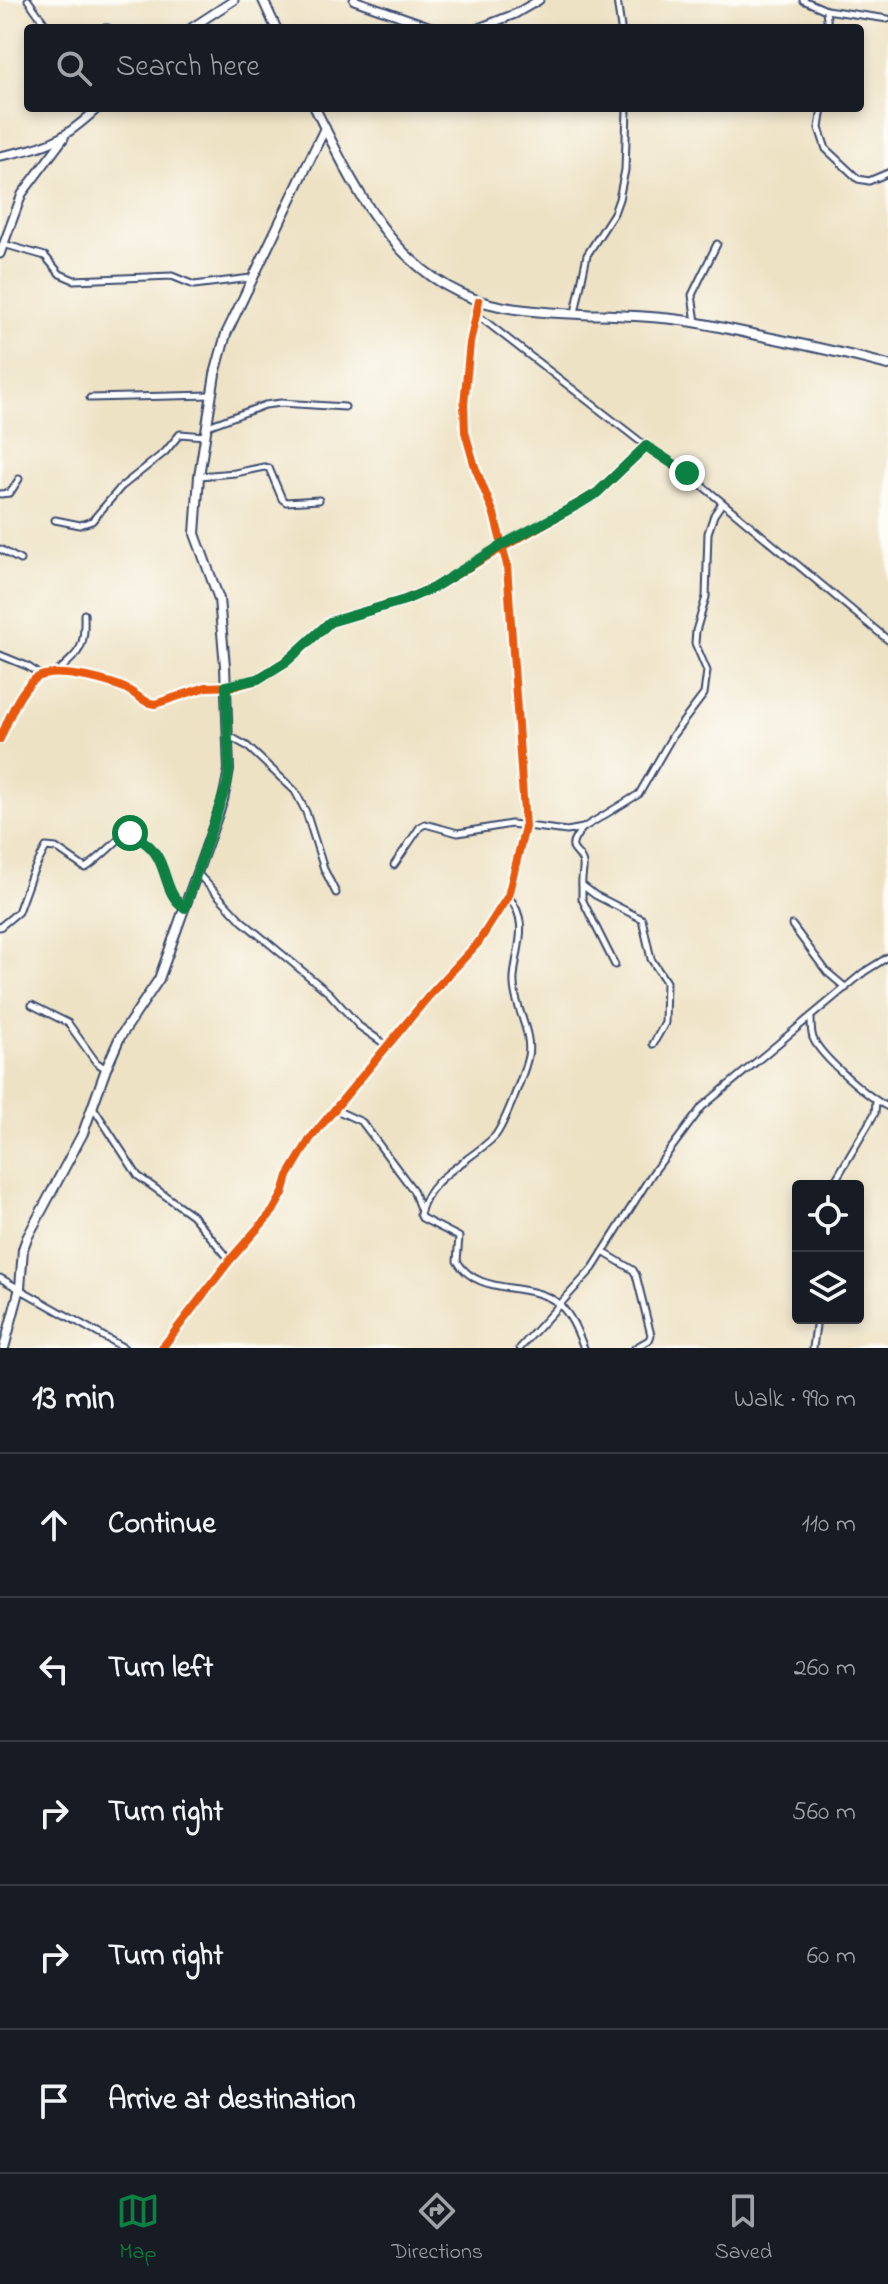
<!DOCTYPE html>
<meta charset="utf-8">
<style>
body{margin:0;font-family:"Indie Flower",sans-serif;background:#242831;color:#f1f3f6}
.controls{position:absolute;right:24px;bottom:24px;display:grid;overflow:hidden;border-radius:8px;box-shadow:0 4px 12px #0003}
.controls button{width:72px;height:72px;display:grid;place-items:center;padding:0;border:0;border-bottom:2px solid #363941;background:#171b24;color:#f1f3f6;font:40px sans-serif}
.stop{position:absolute;width:24px;height:24px;margin:-18px;border:6px solid #0b8043;border-radius:50%;background:#fff}
.stop.end{background:#0b8043;border-color:#fff;box-shadow:0 2px 8px #0008}
.list{margin:0;padding:0;list-style:none}
h2{display:flex;justify-content:space-between;align-items:center;height:104px;margin:0;padding:0 32px;font-size:34px}
h2 small{font-size:26px;font-weight:400;color:#9ea1a6}
.list li{display:grid;grid-template-columns:52px 1fr auto;gap:24px;align-items:center;box-sizing:border-box;height:144px;padding:0 32px;border-top:2px solid #363941}
.list b{display:block;font-size:30px;white-space:nowrap}
.list em{font-size:26px;font-style:normal;color:#9ea1a6}
.icon{flex:none;width:44px;height:44px;fill:none;stroke:currentColor;stroke-width:2;stroke-linecap:round;stroke-linejoin:round}
.map{position:relative;flex:none;width:888px;height:1348px;overflow:hidden}
.search{position:absolute;background:#171b24;box-shadow:0 4px 12px #0003;left:24px;right:24px;top:24px;height:88px;display:flex;align-items:center;gap:20px;box-sizing:border-box;padding:0 28px;border-radius:8px;color:#9ea1a6;font-size:30px}
.sheet{height:824px;background:#171b24}
nav{display:flex;justify-content:space-around;align-items:center;box-sizing:border-box;height:112px;border-top:2px solid #363941;background:#171b24;font-size:22px;color:#9ea1a6}
nav a{display:grid;justify-items:center;gap:4px}
nav .on{color:#0b8043}
.map>svg:first-child{display:block}
.lines{fill:none;stroke-linecap:round;stroke-linejoin:round}
.minor-casing{stroke:#3b4a6d;stroke-width:9}
.tertiary-casing{stroke:#3b4a6d;stroke-width:11}
.secondary-casing{stroke:#3b4a6d;stroke-width:12}
.minor{stroke:#fff;stroke-width:5}
.tertiary{stroke:#fff;stroke-width:7}
.secondary{stroke:#fff;stroke-width:8}
.cycleway-casing{stroke:#fdfcf7;stroke-width:13}
.cycleway{stroke:#e8590c;stroke-width:8}
.route{stroke:#0b8043;stroke-width:10}
</style>
<div class="map">
<svg width="888" height="1348" viewBox="0 0 888 1348">
<rect width="100%" height="100%" fill="#fdfcf7"/>
<filter id="ink" filterUnits="userSpaceOnUse"><feTurbulence type="fractalNoise" baseFrequency=".0125" numOctaves="2"/><feDisplacementMap in="SourceGraphic" scale="16" xChannelSelector="R" yChannelSelector="G"/><feConvolveMatrix kernelMatrix="1 2 1 2 8 2 1 2 1" color-interpolation-filters="sRGB"/></filter>
<filter id="wash" filterUnits="userSpaceOnUse"><feTurbulence type="fractalNoise" baseFrequency=".006" numOctaves="4" result="noise"/><feDisplacementMap in="SourceGraphic" scale="32" xChannelSelector="R" yChannelSelector="G"/><feGaussianBlur stdDeviation="1.8" result="paint"/><feColorMatrix in="noise" values="0 0 0 0 0 0 0 0 0 0 0 0 0 0 0 0 0 1.4 0 .05"/><feComposite in="paint" operator="in"/></filter>
<g filter="url(#wash)">
<rect width="100%" height="100%" fill="#eee2c4"/>
</g>
<g filter="url(#ink)">
<g class="lines">
<g class="minor-casing">
<g id="minor">
<polyline points="28,0 48,28"/>
<polyline points="617,0 621,28"/>
<polyline points="803,0 826,10 888,19"/>
<polyline points="826,10 828,28"/>
<polyline points="103,28 108,28"/>
<polyline points="822,108 819,128 826,149 858,179 869,181 888,173"/>
<polyline points="3,244 45,256 60,274 74,280 172,276 194,285 251,278"/>
<polyline points="575,313 587,255 614,213 619,199 625,170 627,108"/>
<polyline points="476,314 646,446 687,473 888,640"/>
<polyline points="696,322 692,295 717,244"/>
<polyline points="90,398 211,395"/>
<polyline points="208,426 265,405 281,403 345,407"/>
<polyline points="199,476 235,473 264,467 269,468 282,499 286,502 319,500"/>
<polyline points="0,494 10,493 19,479"/>
<polyline points="55,520 80,525 92,521 121,487 165,452 180,434 205,436"/>
<polyline points="0,549 20,560"/>
<polyline points="0,655 27,666 41,675"/>
<path d="M56,673C82,650 85,648 84,614"/>
<polyline points="229,736 247,746 295,791 306,812 324,869 336,893"/>
<path d="M0,739C9,719 18,692 35,679C52,666 104,680 122,687C134,691 142,703 155,704L206,687L236,686L258,679L287,661L330,622L405,600L433,588L597,493L646,446"/>
<path d="M582,829C562,853 580,848 583,864C584,870 581,878 582,885L595,895L642,919L651,959L666,982L665,1023L653,1044"/>
<polyline points="394,865 420,827 425,824 458,833 511,824 567,831 583,828 639,794 673,735 704,694 707,671 695,643 696,631 706,597 708,533 714,515 722,503"/>
<polyline points="198,874 242,921 329,993 359,1026 389,1047"/>
<polyline points="582,886 582,899 615,965"/>
<path d="M508,896C531,923 516,947 514,978C512,1004 533,1031 528,1056C525,1071 504,1125 495,1136C469,1163 429,1175 420,1214L422,1218L459,1237L457,1261C479,1298 531,1280 559,1304C572,1316 578,1333 584,1348"/>
<polyline points="792,925 827,972 846,988"/>
<path d="M0,927L18,912L31,876L46,847L56,848L85,868C94,864 115,842 125,834L130,833C137,837 146,842 152,849C168,866 163,893 184,907"/>
<polyline points="32,1005 68,1023 96,1062 106,1069"/>
<path d="M811,1019C811,1025 811,1032 813,1038C821,1057 869,1098 888,1107"/>
<polyline points="93,1107 138,1176 192,1215 230,1260"/>
<polyline points="336,1110 362,1122 413,1190 420,1209"/>
<polyline points="832,1186 875,1113 876,1101"/>
<polyline points="603,1252 633,1270 636,1275 651,1335 649,1340 635,1348"/>
<polyline points="0,1278 124,1348"/>
<polyline points="162,1348 230,1260 273,1211 283,1193 288,1176 310,1139 428,997 478,943 508,896 525,827 507,565 494,514 475,467 465,432 464,404 470,343 479,301"/>
<polyline points="520,1348 593,1268 652,1174 702,1107 864,972 888,957"/>
<polyline points="813,1348 817,1318"/>
</g>
</g>
<g class="tertiary-casing">
<g id="tertiary">
<polyline points="354,0 434,28"/>
<polyline points="191,28 234,0"/>
<polyline points="479,28 515,14 539,0"/>
<path d="M0,156C48,147 62,141 98,108"/>
<polyline points="0,254 22,194 64,138"/>
</g>
</g>
<g class="secondary-casing">
<g id="secondary">
<polyline points="263,0 276,28"/>
<path d="M315,108C357,193 400,288 504,307C555,316 609,313 662,318C694,320 726,329 757,335C801,344 845,353 888,365"/>
<polyline points="4,1348 20,1288 23,1249 27,1238 83,1133 106,1069 120,1037 159,979 223,800 229,770 225,666 219,599 195,534 199,476 215,374 226,334 325,128"/>
</g>
</g>
<use href="#minor" class="minor"/>
<use href="#tertiary" class="tertiary"/>
<use href="#secondary" class="secondary"/>
<g class="cycleway-casing">
<g id="cycleway">
<path d="M0,739C9,719 18,692 35,679C52,666 104,680 122,687C134,691 142,703 155,704L206,687L236,686L258,679L287,661L330,622L405,600L433,588L597,493L646,446"/>
<polyline points="162,1348 230,1260 273,1211 283,1193 288,1176 310,1139 428,997 478,943 508,896 525,827 507,565 494,514 475,467 465,432 464,404 470,343 479,301"/>
</g>
</g>
<use href="#cycleway" class="cycleway"/>
</g>
</g>
<g class="lines" filter="url(#ink)">
<path class="route" d="M130,833C138,838 150,844 155,853C168,871 165,895 185,908L227,784L229,770L226,686L258,679L287,661L330,622L405,600L433,588L502,545L579,504L597,493L646,446L687,473"/>
</g>
</svg>
<div class="controls">
<button><svg class="icon" aria-label="locate" viewBox="0 0 24 24"><circle cx="12" cy="12" r="6"/><path d="M12 2v4M12 18v4M2 12h4M18 12h4"/></svg></button>
<button><svg class="icon" aria-label="layers" viewBox="0 0 24 24"><path d="M12 4l9 5-9 5-9-5zM3 14l9 5 9-5"/></svg></button>
</div>
<div class="stop" style="left:130px;top:833px"></div>
<div class="stop end" style="left:687px;top:473px"></div>
<div class="search"><svg class="icon" aria-label="search" viewBox="0 0 24 24"><circle cx="10" cy="10" r="6"/><path d="M15 15l6 6"/></svg>Search here</div>
</div>
<section class="sheet">
<h2>13 min<small>Walk · 990 m</small></h2>
<ul class="list">
<li><svg class="icon" aria-label="ahead" viewBox="0 0 24 24"><path d="M12 20V5M6 11l6-6 6 6"/></svg><div><b>Continue</b></div><em>110 m</em></li>
<li><svg class="icon" aria-label="left" viewBox="0 0 24 24"><path d="M17 20v-9H6M10 6l-5 5 5 5"/></svg><div><b>Turn left</b></div><em>260 m</em></li>
<li><svg class="icon" aria-label="right" viewBox="0 0 24 24"><path d="M7 20v-9h11M14 6l5 5-5 5"/></svg><div><b>Turn right</b></div><em>560 m</em></li>
<li><svg class="icon" aria-label="right" viewBox="0 0 24 24"><path d="M7 20v-9h11M14 6l5 5-5 5"/></svg><div><b>Turn right</b></div><em>60 m</em></li>
<li><svg class="icon" aria-label="arrive" viewBox="0 0 24 24"><path d="M6 21V4h12l-3 4 3 4H6"/></svg><div><b>Arrive at destination</b></div></li>
</ul>
</section>
<nav>
<a class="on"><svg class="icon" aria-label="map" viewBox="0 0 24 24"><path d="M3 6l6-2 6 2 6-2v14l-6 2-6-2-6 2zM9 4v14M15 6v14"/></svg>Map</a>
<a><svg class="icon" aria-label="directions" viewBox="0 0 24 24"><path d="M12 3l9 9-9 9-9-9zM9 14v-3h6M13 9l2 2-2 2"/></svg>Directions</a>
<a><svg class="icon" aria-label="saved" viewBox="0 0 24 24"><path d="M7 4h10v16l-5-4-5 4z"/></svg>Saved</a>
</nav>
